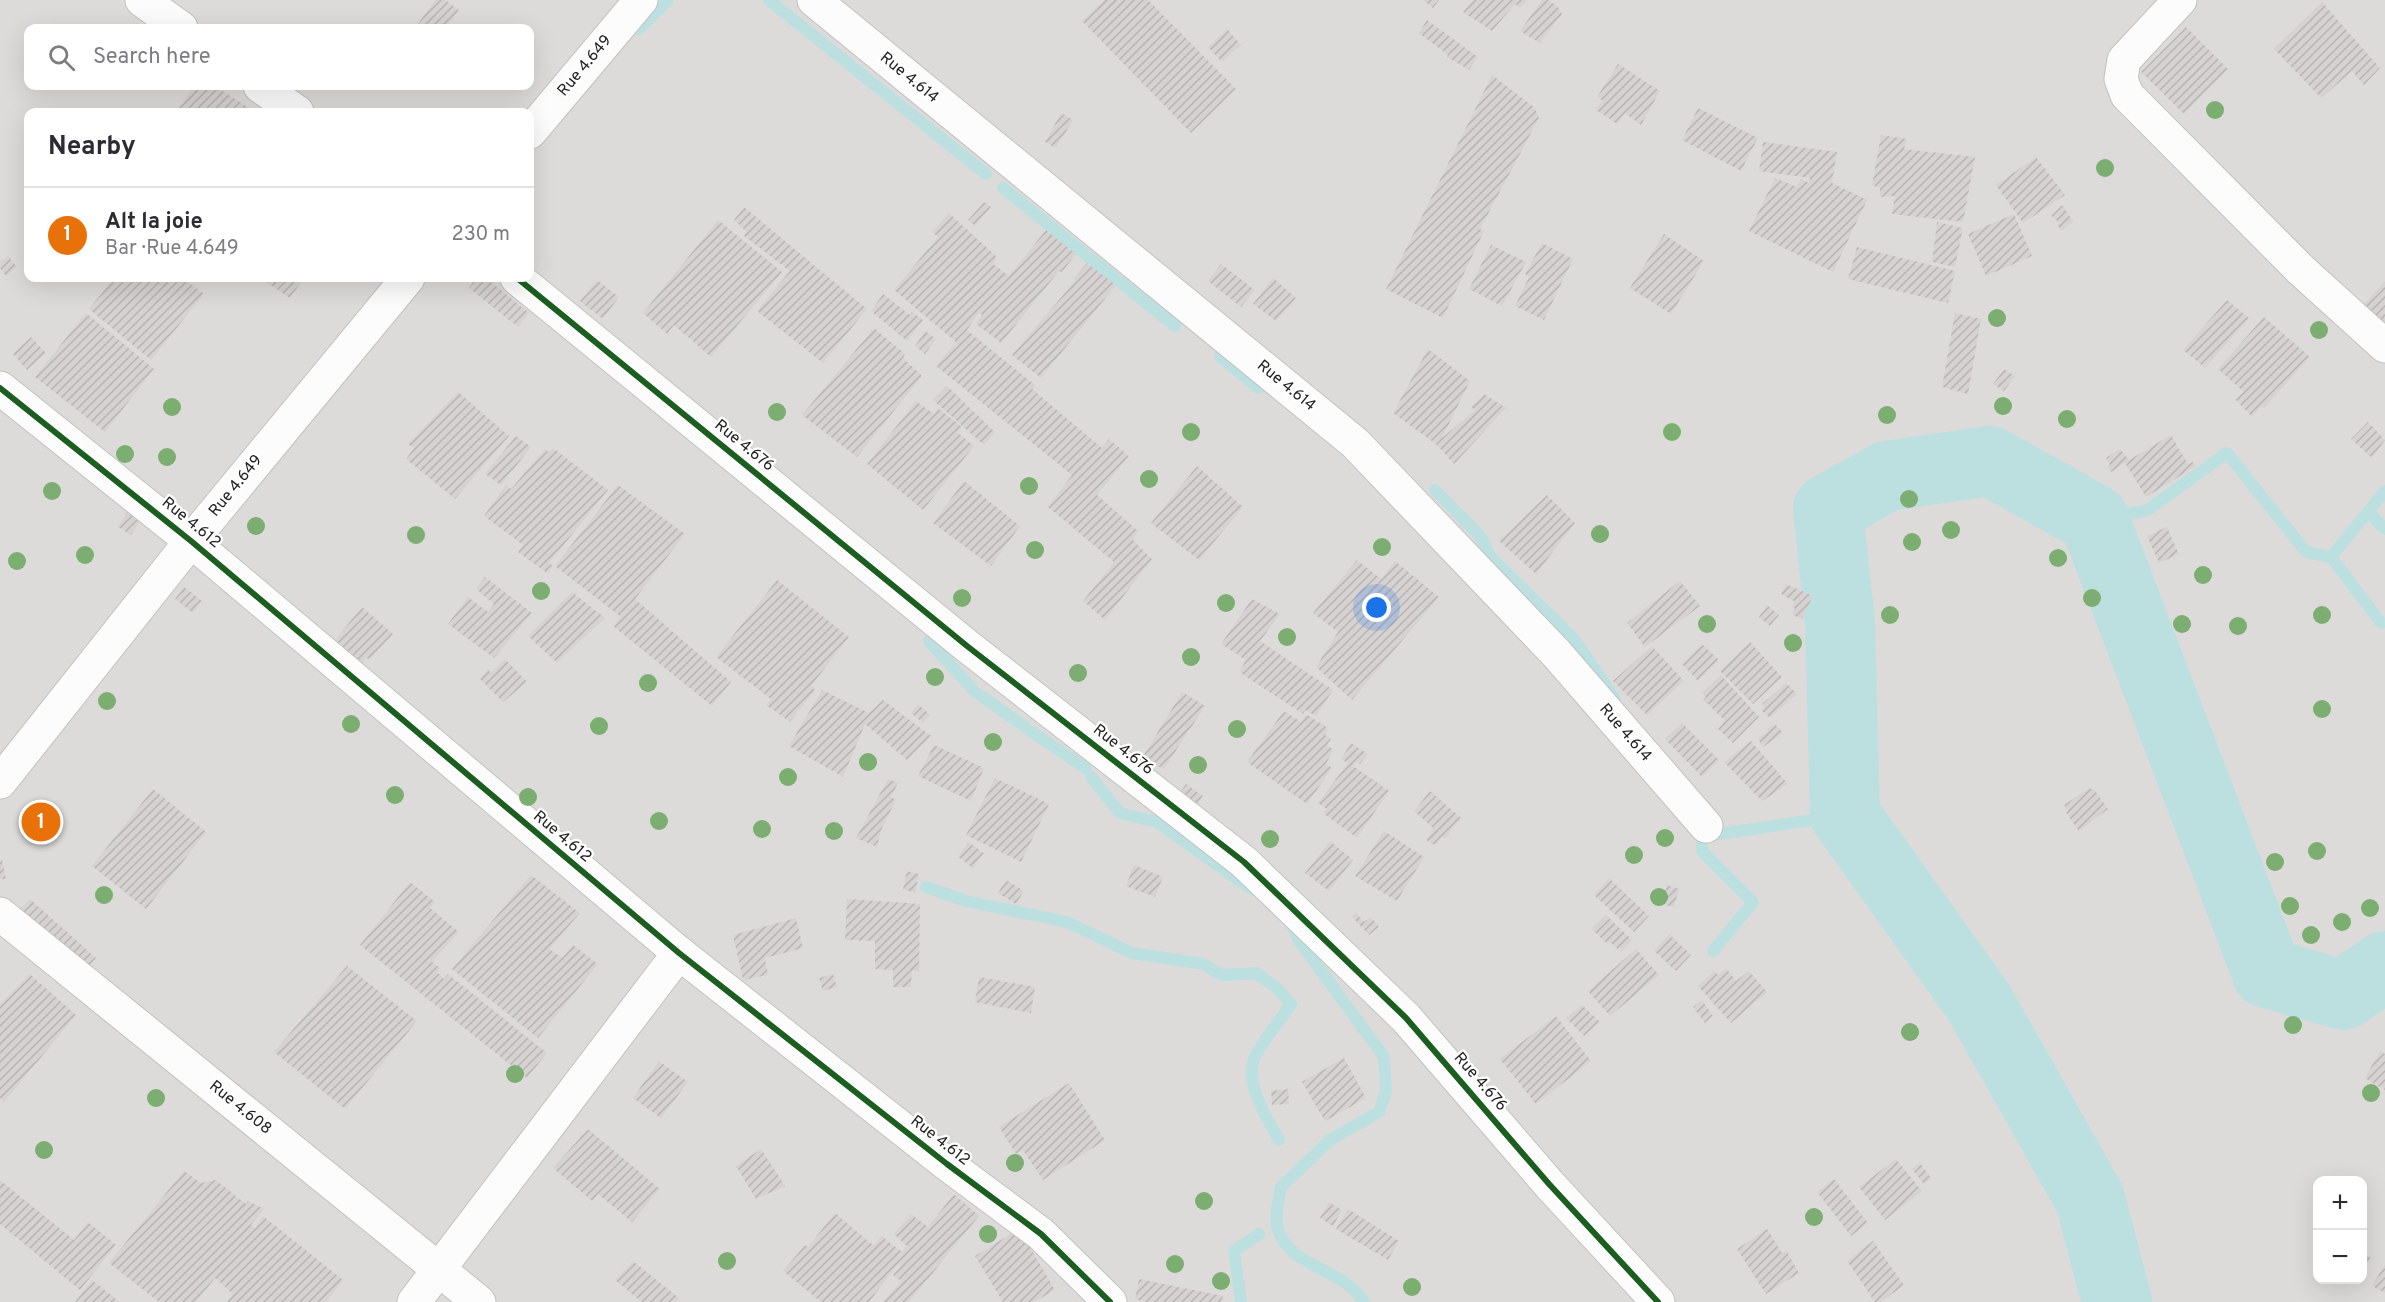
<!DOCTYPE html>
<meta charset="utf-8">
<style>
body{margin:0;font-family:Overpass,sans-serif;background:#f7f7f7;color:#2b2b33}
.controls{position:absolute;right:18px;bottom:18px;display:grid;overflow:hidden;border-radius:12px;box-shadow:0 6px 24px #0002}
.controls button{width:54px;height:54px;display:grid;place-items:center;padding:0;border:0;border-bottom:2px solid #e1e1e2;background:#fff;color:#2b2b33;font:30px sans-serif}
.you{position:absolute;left:1377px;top:608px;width:21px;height:21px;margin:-15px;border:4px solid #fff;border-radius:50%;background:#1a73e8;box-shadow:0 0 0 9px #1a73e833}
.badge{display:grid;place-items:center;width:39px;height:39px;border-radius:50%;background:#d93025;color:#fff;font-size:20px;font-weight:700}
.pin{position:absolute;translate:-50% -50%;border:3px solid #fff;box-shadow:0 2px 6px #0006}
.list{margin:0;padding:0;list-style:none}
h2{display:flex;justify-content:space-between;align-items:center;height:78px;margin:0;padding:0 24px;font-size:26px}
h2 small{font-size:20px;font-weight:400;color:#7c7c81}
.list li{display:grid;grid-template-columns:39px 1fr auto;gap:18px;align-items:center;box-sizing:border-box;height:96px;padding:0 24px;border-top:2px solid #e1e1e2}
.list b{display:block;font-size:22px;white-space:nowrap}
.list p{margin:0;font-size:20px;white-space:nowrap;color:#7c7c81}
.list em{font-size:20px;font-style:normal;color:#7c7c81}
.icon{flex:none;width:33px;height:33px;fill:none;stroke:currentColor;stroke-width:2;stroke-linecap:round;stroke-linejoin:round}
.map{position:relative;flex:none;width:2385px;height:1302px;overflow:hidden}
.search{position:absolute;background:#fff;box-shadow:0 6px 24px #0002;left:24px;top:24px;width:510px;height:66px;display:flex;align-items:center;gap:15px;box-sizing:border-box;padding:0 21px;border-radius:12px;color:#7c7c81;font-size:22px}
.panel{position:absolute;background:#fff;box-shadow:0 6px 24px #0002;left:24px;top:108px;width:510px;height:174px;border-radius:12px}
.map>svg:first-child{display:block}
.residential{fill:#dddbd9;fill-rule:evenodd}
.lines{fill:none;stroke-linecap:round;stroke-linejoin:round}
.stream{stroke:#bce0e0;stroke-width:12}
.river{stroke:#bce0e0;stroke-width:70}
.building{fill:url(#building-hatch)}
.minor-casing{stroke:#c3c2c0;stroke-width:35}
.minor{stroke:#fcfcfc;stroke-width:33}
.cycleway-casing{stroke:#fff;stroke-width:10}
.cycleway{stroke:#1b5e20;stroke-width:6}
.tree{fill:#7bae70}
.labels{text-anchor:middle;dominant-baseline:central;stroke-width:4.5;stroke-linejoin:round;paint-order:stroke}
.street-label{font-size:16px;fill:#1f1f1f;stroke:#fff}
</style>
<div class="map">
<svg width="2385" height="1302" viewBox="0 0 2385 1302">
<defs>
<pattern id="building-hatch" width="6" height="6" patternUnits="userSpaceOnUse" patternTransform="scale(1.5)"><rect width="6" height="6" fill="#d6d2d1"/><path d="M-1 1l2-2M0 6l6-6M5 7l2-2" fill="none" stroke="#b7b4b3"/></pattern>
</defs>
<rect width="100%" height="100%" fill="#eeebe8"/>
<path class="residential" d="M0,0H2385V1302H0ZM28,28H530V86H28ZM28,112H530V278H28ZM2318,1180H2362V1280H2318Z"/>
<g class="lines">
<g class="stream">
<polyline points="769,0 986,174"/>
<polyline points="639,29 668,0"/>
<polyline points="1003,188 1175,326"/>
<polyline points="1220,356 1259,388"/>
<polyline points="1435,490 1481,537 1490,556 1575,640 1615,699"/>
<polyline points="2368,512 2385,529"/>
<polyline points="2094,519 2146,511 2227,453 2306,552 2331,557 2381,623"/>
<polyline points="2331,557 2385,491"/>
<polyline points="929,641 976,693"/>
<polyline points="983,697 1025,727"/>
<polyline points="1032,732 1085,768"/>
<polyline points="1091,777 1120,813 1157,822 1253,890"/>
<path d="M926,887L966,901L1067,922L1132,953L1204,964L1221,975L1256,973L1276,987L1291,1004C1280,1022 1264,1038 1255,1057C1243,1082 1267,1118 1279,1140"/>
<path d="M1291,922L1298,939L1384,1057L1386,1091L1379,1112L1330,1140L1281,1187C1279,1199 1274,1217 1278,1229C1290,1269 1343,1267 1364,1302"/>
<polyline points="1713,951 1753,902 1702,851 1702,842 1707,836 1845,815"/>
<polyline points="1241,1302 1234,1251 1259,1234"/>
</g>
<polyline class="river" points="2117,1302 2090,1199 1980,1004 1845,815 1840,623 1828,509 1887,476 1990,461 2094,519 2267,973 2343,995 2385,966"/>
</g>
<g class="building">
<polygon points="435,0 445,0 459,10 446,28 415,28"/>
<polygon points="1104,0 1148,0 1236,89 1191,133 1082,21"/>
<polygon points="1423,0 1439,0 1433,8"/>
<polygon points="1473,0 1528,0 1520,8 1515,4 1492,31 1463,12"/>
<polygon points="1542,0 1548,0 1557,6 1562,14 1540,43 1520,31"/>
<polygon points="2322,2 2380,68 2364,85 2352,71 2321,98 2274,49"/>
<polygon points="1427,20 1478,57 1469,70 1447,57 1448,55 1419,33"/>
<polygon points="2186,27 2228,69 2184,114 2141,72"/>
<polygon points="1227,29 1241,45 1222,62 1208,47"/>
<polygon points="1618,64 1660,91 1641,125 1625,113 1617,124 1595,109 1603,101 1597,97"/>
<polygon points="1492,75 1534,107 1539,118 1480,229 1484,231 1443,318 1386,289"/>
<polygon points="194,86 215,86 255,112 176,112"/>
<polygon points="1698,108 1758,138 1741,171 1682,140"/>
<polygon points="1061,113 1073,120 1056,148 1045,142"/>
<polygon points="1881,135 1907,139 1904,149 1975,157 1963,222 1892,214 1895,196 1880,197 1880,188 1872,185"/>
<polygon points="1763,142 1837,152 1832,183 1867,200 1833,272 1749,231 1775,178 1797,187 1801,179 1809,183 1810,178 1759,171"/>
<polygon points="2036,157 2065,195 2023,223 1996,185"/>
<polygon points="984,202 991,207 975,226 968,220"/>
<polygon points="2062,205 2073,221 2062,231 2057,225 2060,223 2051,216"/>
<polygon points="744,207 867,309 823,363 757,311 790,271 744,236 746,231 734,220"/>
<polygon points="949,213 997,257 993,264 1009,276 1046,230 1076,254 1062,272 1059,271 1001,343 976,324 982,315 979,312 967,330 1035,385 1032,389 1102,448 1109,439 1129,456 1097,495 1138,531 1133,540 1152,559 1105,620 1083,601 1114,562 1048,507 1072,475 936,366 956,342 894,290 938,237 932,232"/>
<polygon points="2014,214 2032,256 1986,276 1968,234"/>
<polygon points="718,220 782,272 711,357 674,325 667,334 643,313"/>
<polygon points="1937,222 1963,228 1955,267 1932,262"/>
<polygon points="1664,234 1704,261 1671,314 1630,288"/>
<polygon points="1542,243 1573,259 1544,320 1515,306 1529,277 1525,274"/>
<polygon points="1491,245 1526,262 1502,306 1469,289"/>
<polygon points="1857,247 1955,271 1948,303 1848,279"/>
<polygon points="8,256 17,267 6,276 0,268 0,262"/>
<polygon points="1087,263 1116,285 1041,378 1012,355 1076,280 1074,278"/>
<polygon points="1221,264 1255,290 1241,307 1208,281"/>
<polygon points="114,278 183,278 204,294 151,360 89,309"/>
<polygon points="260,278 304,278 290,298"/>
<polygon points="476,278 486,278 529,313 518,327 469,288"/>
<polygon points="1273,278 1296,298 1276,321 1253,304"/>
<polygon points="597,280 619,297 603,319 580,301"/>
<polygon points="2385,281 2385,327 2363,305"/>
<polygon points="883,294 910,315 912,312 923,320 907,341 871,311"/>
<polygon points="2227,300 2249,318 2205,368 2183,350"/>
<polygon points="86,313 154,369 105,432 35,377"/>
<polygon points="1955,313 1981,319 1968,394 1942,387"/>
<polygon points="2264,317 2310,357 2264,408 2261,407 2252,417 2235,399 2244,392 2218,369"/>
<polygon points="874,328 905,354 903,358 922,376 857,457 802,415"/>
<polygon points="925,331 936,339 925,354 915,346"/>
<polygon points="31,337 46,353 27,370 13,354"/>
<polygon points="1428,349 1470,381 1442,438 1475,410 1471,407 1484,394 1506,408 1454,464 1437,445 1393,413"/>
<polygon points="2004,369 2015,376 2004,391 1993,384"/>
<polygon points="947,386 995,432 984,445 933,400"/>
<polygon points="458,392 509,436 455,499 406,459 414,448 408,444"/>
<polygon points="916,401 934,414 938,408 962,427 958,433 974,446 923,510 867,464"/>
<polygon points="2368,422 2385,440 2372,458 2351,439"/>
<polygon points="2171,435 2188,464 2193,462 2196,466 2146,497 2125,463 2111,472 2108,467 2110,465 2106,458 2120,449 2129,460"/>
<polygon points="516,436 531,447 501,485 485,474"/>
<polygon points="553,448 608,490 549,563 553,566 547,573 518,552 523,545 484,516 506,485 511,489 545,449 549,452"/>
<polygon points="1197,466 1243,507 1199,560 1151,523"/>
<polygon points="964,481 1020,526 991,566 933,523"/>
<polygon points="618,485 685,534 635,599 731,682 712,706 613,626 621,617 555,566"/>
<polygon points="1547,495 1575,523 1536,574 1499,541"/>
<polygon points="127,512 141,520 131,535 118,527"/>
<polygon points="2167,527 2179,554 2159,563 2147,536"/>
<polygon points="1357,560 1381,579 1395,561 1439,597 1352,700 1316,667 1338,632 1313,613"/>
<polygon points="485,577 532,613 494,658 448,624 468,597 488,612 494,604 476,589"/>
<polygon points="777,580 849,637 811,686 815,690 790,722 766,705 771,699 716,657"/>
<polygon points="1680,581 1700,606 1645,647 1627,623"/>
<polygon points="1786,584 1813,596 1802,619 1792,615 1795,608 1792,607 1794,601 1781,594"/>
<polygon points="184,587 202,601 193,613 175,599"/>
<polygon points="572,592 605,618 557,663 528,636"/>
<polygon points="1252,599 1280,614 1260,641 1333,690 1316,716 1305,710 1303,714 1239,672 1246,660 1221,644"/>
<polygon points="1767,605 1779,615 1770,626 1759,617"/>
<polygon points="362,607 393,634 369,660 366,657 362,664 334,641"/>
<polygon points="1750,642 1782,677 1753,704 1720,671"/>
<polygon points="1702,644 1719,660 1698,681 1682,664"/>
<polygon points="1652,646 1684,681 1647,715 1613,681"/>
<polygon points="505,659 527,682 503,702 480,679 488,669 491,673"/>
<polygon points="1721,675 1759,717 1733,743 1718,729 1725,721 1703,699 1706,698 1702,693"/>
<polygon points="1786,683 1797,694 1770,718 1761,710 1764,706 1762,704"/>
<polygon points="822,690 869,713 883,700 931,736 907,760 865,724 843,777 789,746"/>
<polygon points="1182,692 1205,706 1164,769 1142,758"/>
<polygon points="918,704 930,715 923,723 911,713"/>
<polygon points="1284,711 1301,722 1306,714 1328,728 1325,735 1331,739 1327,745 1333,750 1326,764 1332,768 1307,804 1247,762"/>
<polygon points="1682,723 1719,760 1702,777 1665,739"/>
<polygon points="1775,724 1783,733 1763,747 1758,739 1768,731 1768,728"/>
<polygon points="1751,741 1788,784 1762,801 1724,762"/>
<polygon points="1351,743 1368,754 1360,764 1356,762 1353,766 1389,791 1357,838 1323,813 1327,809 1318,803 1348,763 1341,759"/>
<polygon points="934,745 984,768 971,801 918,776"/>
<polygon points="995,778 1049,804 1021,862 966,835"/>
<polygon points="888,779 898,783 891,797 896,800 881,830 877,847 856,838"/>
<polygon points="1186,784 1203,796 1194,808 1177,797"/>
<polygon points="2089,788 2095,791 2108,809 2079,831 2066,813 2068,811 2064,805"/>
<polygon points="153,789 206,832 146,909 92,866"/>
<polygon points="1430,791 1461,818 1445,839 1442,836 1436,846 1426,840 1433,828 1414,811"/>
<polygon points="1384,831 1424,857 1397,901 1355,876"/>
<polygon points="1330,841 1353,860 1329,891 1305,873"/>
<polygon points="968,842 984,853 973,868 958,857"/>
<polygon points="0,860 2,860 6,879 0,879"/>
<polygon points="1134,865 1163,877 1155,897 1126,886"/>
<polygon points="907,871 919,874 915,893 903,889"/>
<polygon points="531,875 580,913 549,949 562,958 573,945 598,964 538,1038 452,969"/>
<polygon points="1609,878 1649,916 1634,932 1594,895"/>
<polygon points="1006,880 1024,891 1016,904 998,893"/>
<polygon points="410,882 435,902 430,908 459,932 432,962 440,968 437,972 444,979 448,974 547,1053 527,1078 360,945"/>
<polygon points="1667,885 1679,889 1674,907 1661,904"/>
<polygon points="30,899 96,958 85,971 17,912"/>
<polygon points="847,899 920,904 919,971 912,971 911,987 893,987 893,970 875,969 875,941 845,940"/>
<polygon points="1356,913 1364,922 1371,917 1379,927 1369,935 1352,917"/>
<polygon points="1606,915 1632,940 1621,952 1611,943 1605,942 1592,929"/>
<polygon points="796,918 803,948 765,958 768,975 743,980 733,935"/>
<polygon points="1669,934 1691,955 1676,971 1654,951"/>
<polygon points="1636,949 1659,975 1610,1016 1588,991"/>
<polygon points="347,966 417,1021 345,1109 274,1052"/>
<polygon points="1726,968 1736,981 1749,971 1767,992 1731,1023 1698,986 1714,971 1718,975"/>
<polygon points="30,974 76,1015 4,1102 0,1098 0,1004"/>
<polygon points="833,974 837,987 823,991 819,978"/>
<polygon points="979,977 1035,987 1031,1013 975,1002"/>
<polygon points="1702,1000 1713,1016 1705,1023 1693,1007"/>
<polygon points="1582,1005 1600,1022 1584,1036 1566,1018"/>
<polygon points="1556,1016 1591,1061 1536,1104 1500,1059"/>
<polygon points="2380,1051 2385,1054 2385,1090 2365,1078"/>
<polygon points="1344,1058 1366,1098 1325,1121 1302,1082"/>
<polygon points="659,1061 688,1082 661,1118 633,1098"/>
<polygon points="1069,1083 1105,1140 1043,1180 1023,1150 1016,1154 999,1127"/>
<polygon points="1288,1089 1289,1104 1272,1105 1271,1091"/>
<polygon points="588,1129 660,1189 632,1222 598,1194 592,1201 553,1168"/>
<polygon points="761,1149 785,1186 756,1199 736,1166"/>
<polygon points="1896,1159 1922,1191 1885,1220 1859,1187"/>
<polygon points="1920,1163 1931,1178 1924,1184 1912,1169"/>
<polygon points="184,1171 201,1183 216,1180 246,1204 248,1201 264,1209 251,1225 255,1228 263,1216 343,1280 326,1302 226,1302 233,1294 215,1278 196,1302 159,1302 109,1263"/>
<polygon points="1834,1179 1868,1223 1851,1236 1817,1192"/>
<polygon points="0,1180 74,1240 88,1222 116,1245 80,1290 0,1224"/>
<polygon points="954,1194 979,1216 909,1302 883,1302 901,1281 893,1275 901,1266 898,1264 869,1302 821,1302 783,1271 805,1245 808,1247 835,1213 874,1246 881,1236 902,1252 907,1246 894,1234 911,1214 928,1227"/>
<polygon points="1329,1202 1342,1210 1333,1226 1320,1218"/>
<polygon points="1348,1209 1399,1241 1388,1260 1336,1229"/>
<polygon points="1019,1229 1055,1290 1034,1302 1003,1302 975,1256"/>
<polygon points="1767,1229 1782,1253 1786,1250 1799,1273 1766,1294 1737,1249"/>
<polygon points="1873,1241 1904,1285 1881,1302 1875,1302 1847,1261"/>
<polygon points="2362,1252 2371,1258 2362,1270"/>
<polygon points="633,1261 679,1298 675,1302 642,1302 615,1280"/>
<polygon points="2385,1264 2385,1293 2372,1286"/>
<polygon points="1139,1279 1223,1296 1222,1302 1146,1302 1135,1299"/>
<polygon points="92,1280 120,1302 75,1302"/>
</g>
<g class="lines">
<g class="minor-casing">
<g id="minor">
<polyline points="142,0 181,28"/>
<polyline points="814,0 1355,443 1556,653 1706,826"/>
<polyline points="2180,0 2124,60 2121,79 2127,95 2301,270 2385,346"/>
<polyline points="260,86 297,112"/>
<polyline points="530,132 641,0"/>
<polyline points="517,278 967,646 1244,862 1406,1018 1549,1184 1658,1302"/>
<polyline points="0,388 191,541 679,953 947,1164 1041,1234 1110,1302"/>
<polyline points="0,782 191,541 408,278"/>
<polyline points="0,914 479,1302"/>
<polyline points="414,1302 679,953"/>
</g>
</g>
<use href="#minor" class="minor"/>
<g class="cycleway-casing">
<g id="cycleway">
<polyline points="517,278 967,646 1244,862 1406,1018 1549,1184 1658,1302"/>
<polyline points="0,388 191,541 679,953 947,1164 1041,1234 1110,1302"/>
</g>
</g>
<use href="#cycleway" class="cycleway"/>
</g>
<g class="tree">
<circle cx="2215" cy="110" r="9"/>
<circle cx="2105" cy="168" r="9"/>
<circle cx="1997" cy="318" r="9"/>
<circle cx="2319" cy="330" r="9"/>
<circle cx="2003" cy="406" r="9"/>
<circle cx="172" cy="407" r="9"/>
<circle cx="777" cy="412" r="9"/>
<circle cx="1887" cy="415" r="9"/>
<circle cx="2067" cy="419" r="9"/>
<circle cx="1191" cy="432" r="9"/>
<circle cx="1672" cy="432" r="9"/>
<circle cx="125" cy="454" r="9"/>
<circle cx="167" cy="457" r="9"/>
<circle cx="1149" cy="479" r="9"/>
<circle cx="1029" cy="486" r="9"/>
<circle cx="52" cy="491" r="9"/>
<circle cx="1909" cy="499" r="9"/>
<circle cx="256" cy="526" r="9"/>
<circle cx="1951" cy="530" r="9"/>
<circle cx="1600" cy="534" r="9"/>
<circle cx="416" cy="535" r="9"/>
<circle cx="1912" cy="542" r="9"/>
<circle cx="1382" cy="547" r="9"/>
<circle cx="1035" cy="550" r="9"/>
<circle cx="85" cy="555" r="9"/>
<circle cx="2058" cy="558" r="9"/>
<circle cx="17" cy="561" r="9"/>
<circle cx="2203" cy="575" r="9"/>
<circle cx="541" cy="591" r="9"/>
<circle cx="962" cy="598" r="9"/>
<circle cx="2092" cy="598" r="9"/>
<circle cx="1226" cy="603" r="9"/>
<circle cx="1890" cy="615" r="9"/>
<circle cx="2322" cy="615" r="9"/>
<circle cx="1707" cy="624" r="9"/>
<circle cx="2182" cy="624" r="9"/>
<circle cx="2238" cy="626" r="9"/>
<circle cx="1287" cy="637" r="9"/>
<circle cx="1793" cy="643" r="9"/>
<circle cx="1191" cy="657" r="9"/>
<circle cx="1078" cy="673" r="9"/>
<circle cx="935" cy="677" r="9"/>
<circle cx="648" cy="683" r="9"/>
<circle cx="107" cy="701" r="9"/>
<circle cx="2322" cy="709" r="9"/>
<circle cx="351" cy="724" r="9"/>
<circle cx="599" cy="726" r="9"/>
<circle cx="1237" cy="729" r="9"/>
<circle cx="993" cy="742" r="9"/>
<circle cx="868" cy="762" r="9"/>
<circle cx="1198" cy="765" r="9"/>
<circle cx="788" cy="777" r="9"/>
<circle cx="395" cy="795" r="9"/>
<circle cx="528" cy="797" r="9"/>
<circle cx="659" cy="821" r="9"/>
<circle cx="762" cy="829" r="9"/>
<circle cx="834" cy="831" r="9"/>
<circle cx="1665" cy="838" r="9"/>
<circle cx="1270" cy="839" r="9"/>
<circle cx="2317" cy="851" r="9"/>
<circle cx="1634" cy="855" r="9"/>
<circle cx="2275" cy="862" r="9"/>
<circle cx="104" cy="895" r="9"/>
<circle cx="1659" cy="897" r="9"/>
<circle cx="2290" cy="906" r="9"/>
<circle cx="2370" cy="908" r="9"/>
<circle cx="2342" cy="922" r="9"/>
<circle cx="2311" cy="935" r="9"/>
<circle cx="2293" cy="1025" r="9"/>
<circle cx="1910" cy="1032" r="9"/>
<circle cx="515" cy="1074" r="9"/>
<circle cx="2371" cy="1093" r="9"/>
<circle cx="156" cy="1098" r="9"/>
<circle cx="44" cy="1150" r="9"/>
<circle cx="1015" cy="1163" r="9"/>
<circle cx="1204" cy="1201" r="9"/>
<circle cx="1814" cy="1217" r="9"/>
<circle cx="988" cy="1234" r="9"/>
<circle cx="727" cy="1261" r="9"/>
<circle cx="1175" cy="1264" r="9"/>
<circle cx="1221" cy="1281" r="9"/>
<circle cx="1412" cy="1287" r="9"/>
</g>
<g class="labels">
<g class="street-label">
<text transform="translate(585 66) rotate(-50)">Rue 4.649</text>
<text transform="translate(909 78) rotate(39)">Rue 4.614</text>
<text transform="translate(1286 386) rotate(39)">Rue 4.614</text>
<text transform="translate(744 446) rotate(39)">Rue 4.676</text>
<text transform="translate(236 486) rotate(-51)">Rue 4.649</text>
<text transform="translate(191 523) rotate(39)">Rue 4.612</text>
<text transform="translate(1625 733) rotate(49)">Rue 4.614</text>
<text transform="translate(1123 750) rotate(38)">Rue 4.676</text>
<text transform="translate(562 837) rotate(40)">Rue 4.612</text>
<text transform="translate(1480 1082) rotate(49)">Rue 4.676</text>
<text transform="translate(240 1108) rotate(39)">Rue 4.608</text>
<text transform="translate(940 1141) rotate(38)">Rue 4.612</text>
</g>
</g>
</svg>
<div class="controls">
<button>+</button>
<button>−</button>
</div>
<div class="you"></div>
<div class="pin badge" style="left:41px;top:822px;background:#e8710a">1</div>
<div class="search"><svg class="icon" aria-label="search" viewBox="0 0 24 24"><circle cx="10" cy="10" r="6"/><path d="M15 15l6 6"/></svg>Search here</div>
<section class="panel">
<h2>Nearby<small></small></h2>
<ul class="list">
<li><span class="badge" style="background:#e8710a">1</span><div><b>Alt la joie</b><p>Bar · Rue 4.649</p></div><em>230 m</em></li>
</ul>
</section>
</div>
